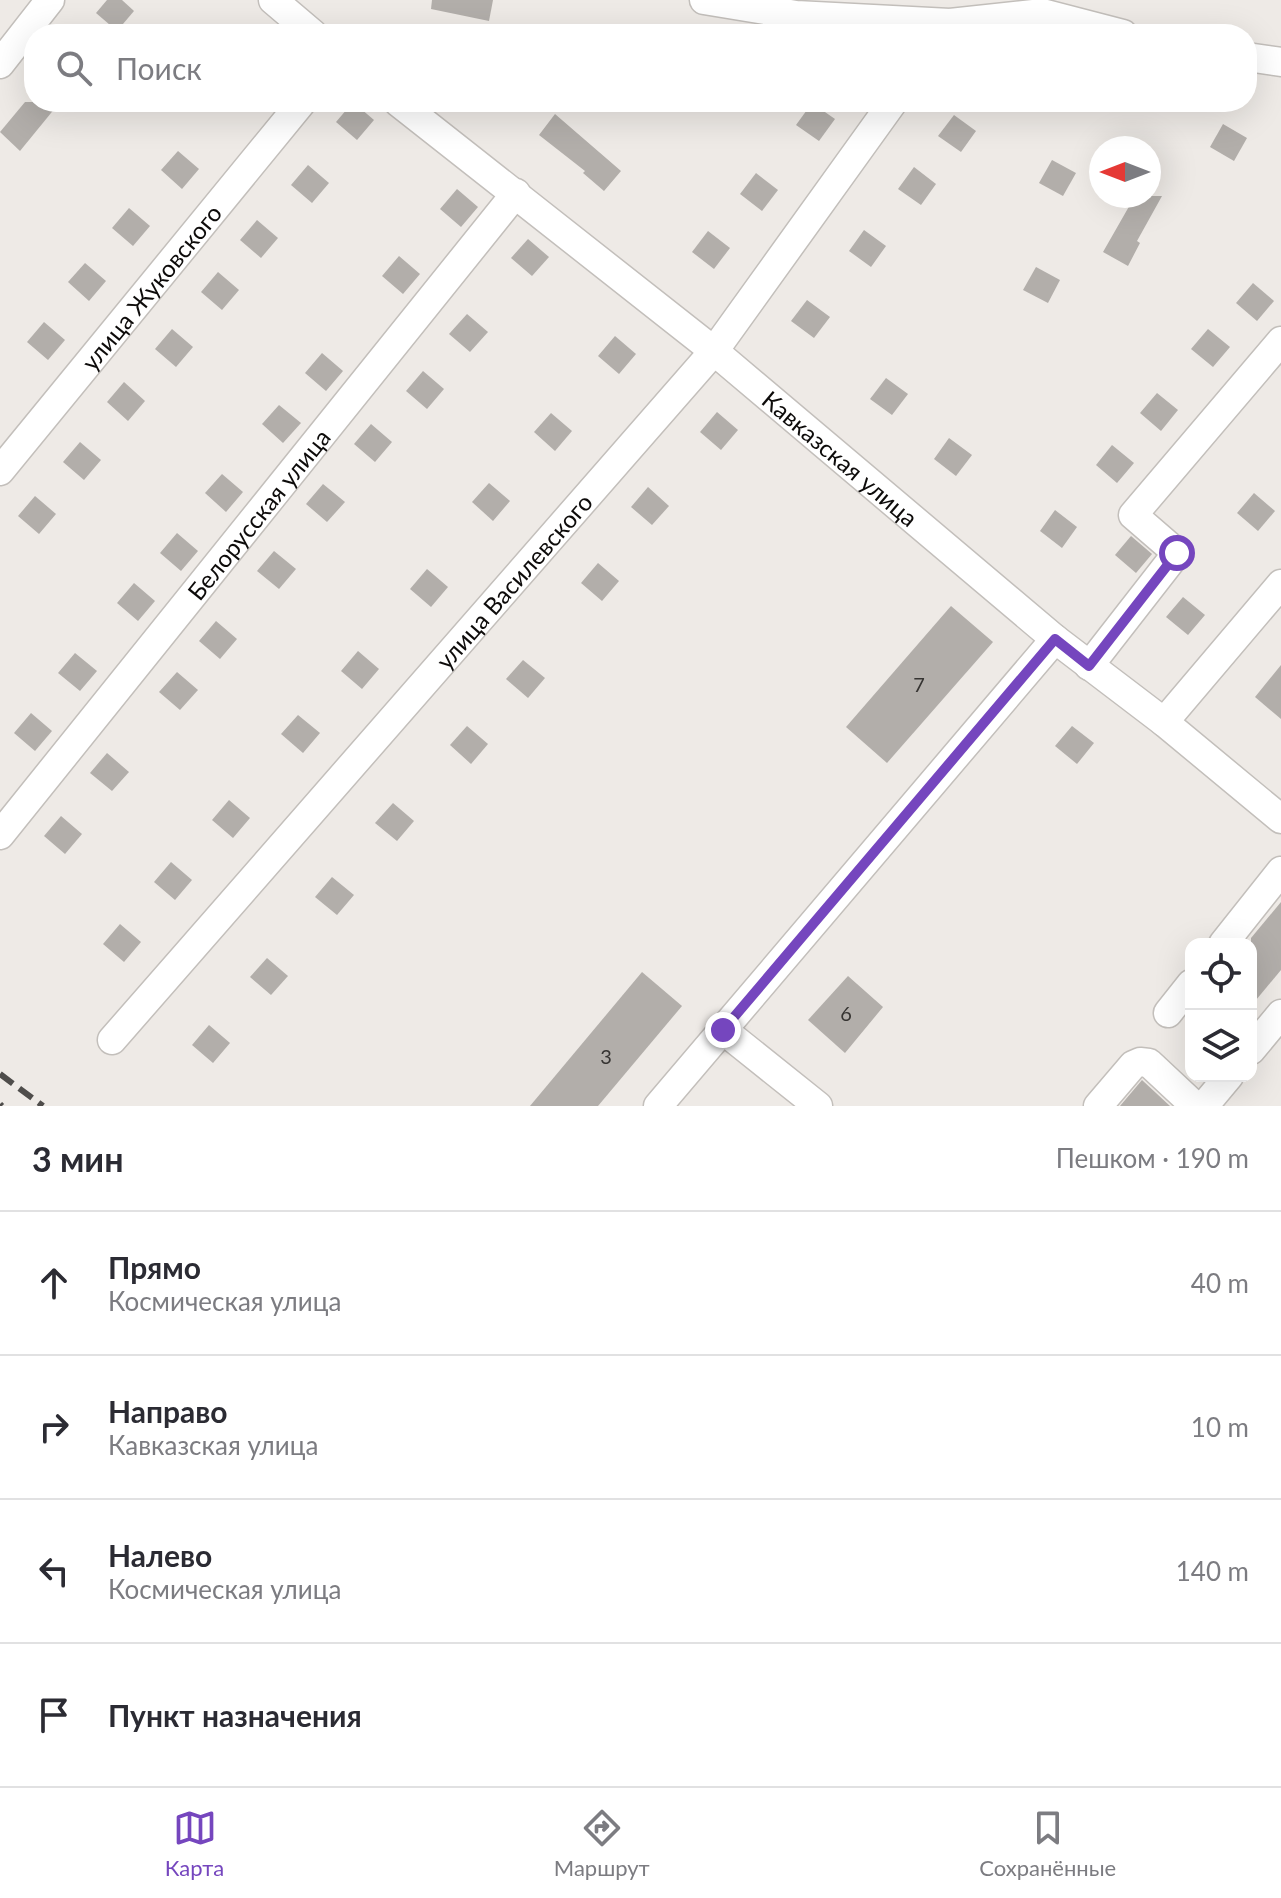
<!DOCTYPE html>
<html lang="ru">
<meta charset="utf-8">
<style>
body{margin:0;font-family:Lato,sans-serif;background:#f7f7f7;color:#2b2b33}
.controls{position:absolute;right:24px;bottom:24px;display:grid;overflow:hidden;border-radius:16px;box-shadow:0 8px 32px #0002}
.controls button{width:72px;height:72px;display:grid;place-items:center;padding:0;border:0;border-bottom:2px solid #e1e1e2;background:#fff;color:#2b2b33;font:40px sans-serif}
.compass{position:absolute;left:1089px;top:136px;width:72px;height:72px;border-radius:50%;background:#fff;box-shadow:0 8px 32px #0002;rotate:270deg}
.stop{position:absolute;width:24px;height:24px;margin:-18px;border:6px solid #7546be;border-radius:50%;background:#fff}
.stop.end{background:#7546be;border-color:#fff;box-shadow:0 2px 8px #0008}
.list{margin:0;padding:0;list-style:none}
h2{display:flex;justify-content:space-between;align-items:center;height:104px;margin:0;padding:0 32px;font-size:34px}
h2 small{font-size:26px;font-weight:400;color:#7c7c81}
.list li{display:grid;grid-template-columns:52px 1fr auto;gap:24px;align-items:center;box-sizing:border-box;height:144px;padding:0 32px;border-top:2px solid #e1e1e2}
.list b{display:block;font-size:30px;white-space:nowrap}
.list p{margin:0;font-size:26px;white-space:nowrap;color:#7c7c81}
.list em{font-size:26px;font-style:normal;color:#7c7c81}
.icon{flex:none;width:44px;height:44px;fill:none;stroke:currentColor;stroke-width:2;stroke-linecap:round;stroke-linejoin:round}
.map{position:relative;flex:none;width:1281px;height:1106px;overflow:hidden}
.search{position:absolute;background:#fff;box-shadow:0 8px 32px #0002;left:24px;right:24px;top:24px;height:88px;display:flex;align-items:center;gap:20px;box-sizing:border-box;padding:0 28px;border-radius:32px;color:#7c7c81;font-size:30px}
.sheet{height:680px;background:#fff}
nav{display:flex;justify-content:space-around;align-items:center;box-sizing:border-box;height:112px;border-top:2px solid #e1e1e2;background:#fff;font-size:22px;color:#7c7c81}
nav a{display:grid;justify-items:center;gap:4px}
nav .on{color:#7546be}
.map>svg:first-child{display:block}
.building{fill:#b2aeaa}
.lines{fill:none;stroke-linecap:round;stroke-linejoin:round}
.minor-casing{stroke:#c3bfbb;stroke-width:31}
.minor{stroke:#fff;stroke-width:28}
.rail{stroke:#4f4d4b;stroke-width:6;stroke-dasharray:16 8;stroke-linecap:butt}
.route{stroke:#7546be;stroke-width:10}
.labels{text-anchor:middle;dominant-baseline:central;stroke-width:6;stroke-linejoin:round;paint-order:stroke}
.number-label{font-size:20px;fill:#363432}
.street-label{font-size:24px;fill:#0d0b0a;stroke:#fbf7f3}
</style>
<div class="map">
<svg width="1281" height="1106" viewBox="0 0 1281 1106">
<rect width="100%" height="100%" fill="#eeeae6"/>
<g class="building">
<polygon points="107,0 122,0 134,11 117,31 96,13"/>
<polygon points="432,0 493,0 489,21 431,9"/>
<polygon points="25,102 60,102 20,151 0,132"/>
<polygon points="353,102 374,120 357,140 336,122"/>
<polygon points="812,103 835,119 819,141 796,125"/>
<polygon points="555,114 621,171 604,191 583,173 585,171 539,135"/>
<polygon points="954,115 976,131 961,152 938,136"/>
<polygon points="1223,124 1247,138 1234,161 1210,147"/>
<polygon points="178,151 199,169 182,189 161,170"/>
<polygon points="1052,160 1076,173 1063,196 1039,183"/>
<polygon points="308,165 329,183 312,203 291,185"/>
<polygon points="914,167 936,184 921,205 898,189"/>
<polygon points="756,173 778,190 762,211 740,194"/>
<polygon points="457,189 478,207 461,227 440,209"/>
<polygon points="1135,196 1162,196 1137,241 1140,243 1128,266 1103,252"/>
<polygon points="129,208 150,226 133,246 112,228"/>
<polygon points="257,220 278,238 261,258 240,240"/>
<polygon points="864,230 886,246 871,267 849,251"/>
<polygon points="708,231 730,248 714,269 692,252"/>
<polygon points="528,239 549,257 532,276 511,258"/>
<polygon points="399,256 420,274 403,294 382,276"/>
<polygon points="85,263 106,281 89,301 68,282"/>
<polygon points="1036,267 1060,280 1048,303 1023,290"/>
<polygon points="218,272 239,290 222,310 201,292"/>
<polygon points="1253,283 1274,301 1257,321 1236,303"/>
<polygon points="807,300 830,317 814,338 791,321"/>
<polygon points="467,314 488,332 470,352 449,334"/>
<polygon points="44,322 65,340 48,360 27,342"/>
<polygon points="172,329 193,347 176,367 155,349"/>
<polygon points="1208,329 1230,347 1213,367 1191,349"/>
<polygon points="615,336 636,354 619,374 598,356"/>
<polygon points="322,353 343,371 326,391 305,373"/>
<polygon points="423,371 444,389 427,409 406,391"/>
<polygon points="886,378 908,394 892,415 870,399"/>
<polygon points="124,382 145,401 128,421 107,402"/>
<polygon points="1157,393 1178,410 1161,431 1140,413"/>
<polygon points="279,405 301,423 283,443 262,424"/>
<polygon points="717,412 738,430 721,450 700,432"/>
<polygon points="551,413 572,431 555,451 534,432"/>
<polygon points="371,424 392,442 375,462 354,444"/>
<polygon points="949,438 972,455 956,476 934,459"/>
<polygon points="80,442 101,460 84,480 63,462"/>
<polygon points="1112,445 1134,463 1117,483 1096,465"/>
<polygon points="222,474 243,492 226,512 205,493"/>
<polygon points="489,483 510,501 493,521 472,502"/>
<polygon points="323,484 345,502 327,522 306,504"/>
<polygon points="648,487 669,506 652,525 631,507"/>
<polygon points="1254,493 1275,511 1258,531 1237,513"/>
<polygon points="35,496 56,514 39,534 18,516"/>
<polygon points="1055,510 1077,527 1062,548 1040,531"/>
<polygon points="177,533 198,551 181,571 160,553"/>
<polygon points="1131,536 1152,554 1136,573 1115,555"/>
<polygon points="274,551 296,569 279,589 257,571"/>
<polygon points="598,563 619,581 602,601 581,583"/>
<polygon points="427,569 448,587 431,607 410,589"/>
<polygon points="134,583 155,601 138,621 117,603"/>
<polygon points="1183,597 1205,615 1188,635 1166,617"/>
<polygon points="951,606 993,642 887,763 846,727"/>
<polygon points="216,621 237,639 220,659 199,641"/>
<polygon points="358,651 379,669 362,689 341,671"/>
<polygon points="75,653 97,671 80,691 58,673"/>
<polygon points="523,660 545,678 528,698 506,679"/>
<polygon points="1281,665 1281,719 1255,697"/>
<polygon points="177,672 198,690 180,710 159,692"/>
<polygon points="31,713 52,731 35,751 14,733"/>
<polygon points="298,715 320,733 303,753 281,734"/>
<polygon points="467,726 488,744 471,764 450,745"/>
<polygon points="1072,726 1094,743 1077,764 1055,746"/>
<polygon points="107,753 129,772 112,791 90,773"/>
<polygon points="229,800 250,818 233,838 212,820"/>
<polygon points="393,803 414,821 397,841 375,823"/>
<polygon points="61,816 82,834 65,854 44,836"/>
<polygon points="171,862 192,880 175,900 154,882"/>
<polygon points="332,877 354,895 337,915 315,897"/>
<polygon points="1281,902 1281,970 1251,1006 1251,938"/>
<polygon points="120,924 141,942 124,962 103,944"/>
<polygon points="267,958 288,976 271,995 250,977"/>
<polygon points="642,972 682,1006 598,1106 530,1106"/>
<polygon points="848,976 883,1007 845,1053 808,1020"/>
<polygon points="209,1025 230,1043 213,1063 192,1045"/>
<polygon points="1142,1080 1170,1106 1120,1106"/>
</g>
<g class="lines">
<g class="minor-casing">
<g id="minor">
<polyline points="273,0 313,34"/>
<polyline points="704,0 796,15 950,23 1042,13 1123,34"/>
<polyline points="1247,57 1281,62"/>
<polyline points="0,64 50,0"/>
<path id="s1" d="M398,102L714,351L1055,639L1164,722L1281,819"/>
<path id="s2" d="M0,471L302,102"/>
<polyline points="1089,666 1177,553 1133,515 1281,341"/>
<polyline points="1164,722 1281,584"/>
<path id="s3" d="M0,835L516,193"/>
<polyline points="1223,944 1281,871"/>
<polyline points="1168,1013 1191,984"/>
<polyline points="723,1030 818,1106"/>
<path id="s4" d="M112,1040L714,351L893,102"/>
<polyline points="1251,1050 1281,1014"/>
<polyline points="658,1106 1055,639"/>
<polyline points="1098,1106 1133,1065 1140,1062 1149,1063 1195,1106"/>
<polyline points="1204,1106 1229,1076"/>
</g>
</g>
<use href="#minor" class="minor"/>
<g class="rail">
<polyline points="0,1074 43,1106"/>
<polyline points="0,1104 2,1106"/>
</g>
</g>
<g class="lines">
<polyline class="route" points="723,1030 1055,639 1089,666 1177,553"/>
</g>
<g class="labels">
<g class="number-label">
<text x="919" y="684">7</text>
<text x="846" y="1013">6</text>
<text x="606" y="1056">3</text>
</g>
<g class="street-label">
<text stroke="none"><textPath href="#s2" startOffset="238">улица Жуковского</textPath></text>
<text stroke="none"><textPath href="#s1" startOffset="568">Кавказская улица</textPath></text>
<text stroke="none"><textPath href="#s3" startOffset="412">Белорусская улица</textPath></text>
<text stroke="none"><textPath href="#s4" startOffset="610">улица Василевского</textPath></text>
</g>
</g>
</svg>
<div class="controls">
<button><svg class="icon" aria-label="locate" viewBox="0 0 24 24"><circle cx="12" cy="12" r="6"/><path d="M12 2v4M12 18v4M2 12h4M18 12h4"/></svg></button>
<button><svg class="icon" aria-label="layers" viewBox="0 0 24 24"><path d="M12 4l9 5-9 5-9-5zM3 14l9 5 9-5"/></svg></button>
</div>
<svg class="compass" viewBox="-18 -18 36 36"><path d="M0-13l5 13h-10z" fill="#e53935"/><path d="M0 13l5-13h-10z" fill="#7c7c81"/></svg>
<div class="stop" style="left:1177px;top:553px"></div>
<div class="stop end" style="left:723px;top:1030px"></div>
<div class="search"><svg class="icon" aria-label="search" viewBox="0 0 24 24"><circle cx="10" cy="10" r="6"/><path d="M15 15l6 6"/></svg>Поиск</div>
</div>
<section class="sheet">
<h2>3 мин<small>Пешком · 190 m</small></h2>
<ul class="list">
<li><svg class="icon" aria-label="ahead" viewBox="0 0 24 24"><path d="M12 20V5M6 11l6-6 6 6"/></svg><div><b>Прямо</b><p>Космическая улица</p></div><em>40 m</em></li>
<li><svg class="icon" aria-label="right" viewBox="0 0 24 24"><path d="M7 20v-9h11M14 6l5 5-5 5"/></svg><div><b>Направо</b><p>Кавказская улица</p></div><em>10 m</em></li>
<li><svg class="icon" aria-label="left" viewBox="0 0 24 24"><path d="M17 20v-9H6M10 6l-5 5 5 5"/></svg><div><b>Налево</b><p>Космическая улица</p></div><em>140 m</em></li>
<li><svg class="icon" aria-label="arrive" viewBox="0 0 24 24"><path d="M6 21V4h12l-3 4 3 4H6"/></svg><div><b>Пункт назначения</b></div></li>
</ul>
</section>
<nav>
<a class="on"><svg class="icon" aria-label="map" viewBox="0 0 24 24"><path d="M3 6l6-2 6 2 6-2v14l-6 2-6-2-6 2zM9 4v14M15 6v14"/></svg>Карта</a>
<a><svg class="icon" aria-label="directions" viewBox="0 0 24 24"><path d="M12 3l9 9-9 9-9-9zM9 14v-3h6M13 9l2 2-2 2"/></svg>Маршрут</a>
<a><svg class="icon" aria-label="saved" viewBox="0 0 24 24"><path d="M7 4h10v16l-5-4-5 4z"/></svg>Сохранённые</a>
</nav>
